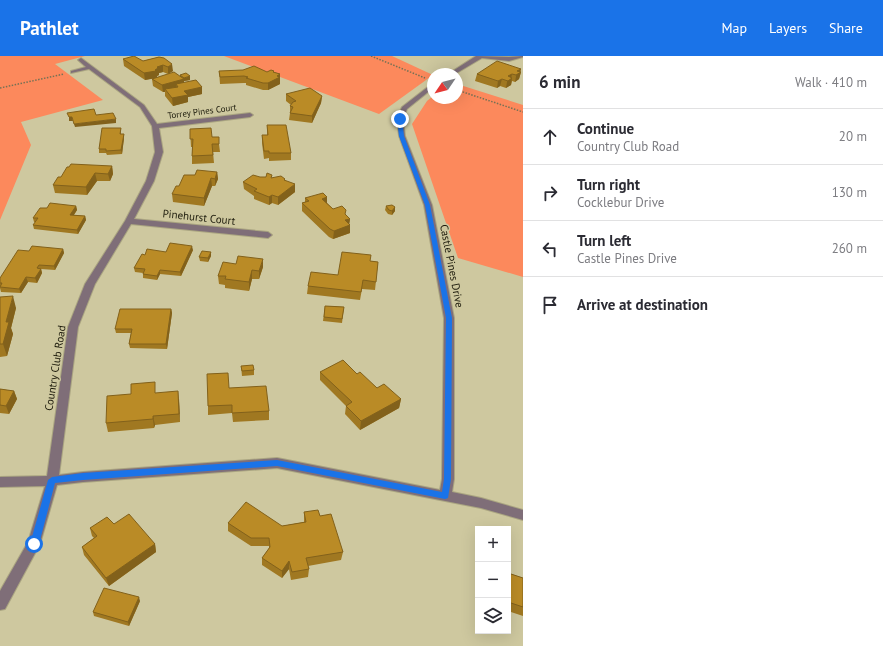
<!DOCTYPE html>
<meta charset="utf-8">
<style>
body{margin:0;font-family:"PT Sans",sans-serif;background:#f2f2f3;color:#2b2b33}
.controls{position:absolute;right:12px;bottom:12px;display:grid;overflow:hidden;border-radius:0px;box-shadow:0 4px 16px #0002}
.controls button{width:36px;height:36px;display:grid;place-items:center;padding:0;border:0;border-bottom:1px solid #e1e1e2;background:#fff;color:#2b2b33;font:20px sans-serif}
.compass{position:absolute;left:427px;top:12px;width:36px;height:36px;border-radius:50%;background:#fff;box-shadow:0 4px 16px #0002;rotate:235deg}
.stop{position:absolute;width:12px;height:12px;margin:-9px;border:3px solid #1a73e8;border-radius:50%;background:#fff}
.stop.end{background:#1a73e8;border-color:#fff;box-shadow:0 1px 4px #0008}
.list{margin:0;padding:0;list-style:none}
h2{display:flex;justify-content:space-between;align-items:center;height:52px;margin:0;padding:0 16px;font-size:17px}
h2 small{font-size:13px;font-weight:400;color:#7c7c81}
.list li{display:grid;grid-template-columns:26px 1fr auto;gap:12px;align-items:center;box-sizing:border-box;height:56px;padding:0 16px;border-top:1px solid #e1e1e2}
.list b{display:block;font-size:15px;white-space:nowrap}
.list p{margin:0;font-size:13px;white-space:nowrap;color:#7c7c81}
.list em{font-size:13px;font-style:normal;color:#7c7c81}
.icon{flex:none;width:22px;height:22px;fill:none;stroke:currentColor;stroke-width:2;stroke-linecap:round;stroke-linejoin:round}
.map{position:relative;flex:none;width:523px;height:590px;overflow:hidden}
header{display:flex;align-items:center;gap:24px;box-sizing:border-box;height:56px;padding:0 20px;background:#1a73e8;color:#fff}
header strong{font-size:19px}
nav{display:flex;gap:22px;margin-inline-start:auto;font-size:14px}
main{display:flex}
aside{flex:1;background:#fff}
.map>svg:first-child{display:block}
.green{fill:#fc895c}
.lines{fill:none;stroke-linecap:round;stroke-linejoin:round}
.minor-casing{stroke:#aaa581;stroke-width:2}
.path{stroke:#757155;stroke-width:1.5;stroke-dasharray:1.5 1.5;stroke-linecap:butt}
.minor{fill:#7f6e78;fill-rule:evenodd}
.wall{fill:#a07821}
.shaded-wall{fill:#82611b}
.building{fill:#ba8b26;stroke:#82611b}
.route{fill:#1a73e8}
.labels{text-anchor:middle;dominant-baseline:central;stroke-width:3;stroke-linejoin:round;paint-order:stroke}
.far-street-label{font-size:9px;fill:#1c1a0b;stroke:#cec89f}
.street-label{font-size:11px;fill:#1c1a0b;stroke:#cec89f}
</style>
<header>
<strong>Pathlet</strong>
<nav><a>Map</a><a>Layers</a><a>Share</a></nav>
</header>
<main>
<div class="map">
<svg width="523" height="590" viewBox="0 0 523 590">
<rect width="100%" height="100%" fill="#cec89f"/>
<g class="green">
<polygon points="0,0 85,0 55,8 103,44 21,66 31,89 0,164"/>
<polygon points="224,0 392,0 433,19 379,58"/>
<polygon points="457,28 523,49 523,221 458,202 412,68 427,45 433,40 433,42 457,42"/>
</g>
<g class="lines">
<g class="minor-casing">
<g id="minor">
<polygon points="476,0 509,1 523,0 523,1 509,5 482,2 455,18 448,18"/>
<polygon points="81,2 144,49 157,68 250,57 253,59 250,61 159,72 163,96 154,125 134,163 268,176 272,179 268,182 131,168 95,228 78,271 59,419 83,416 277,402 440,434 442,423 444,262 424,149 399,80 397,63 402,51 433,27 433,32 407,53 403,63 405,80 432,149 454,262 454,423 452,436 481,442 523,454 523,464 481,452 277,412 83,426 57,429 40,488 5,553 0,554 0,535 28,486 45,430 0,431 0,421 47,420 68,271 85,228 125,165 146,125 155,96 152,70 140,51 89,13 71,17 71,15 86,11 78,4"/>
</g>
</g>
<g class="path">
<polyline points="371,0 425,22"/>
<polyline points="0,32 64,18"/>
<polyline points="457,34 523,56"/>
</g>
<use href="#minor" class="minor"/>
</g>
<g class="wall">
<polygon points="159,1 173,15 168,18 163,16 159,17 159,19 157,20 157,21 180,20 180,19 190,24 184,25 184,27 202,31 202,38 188,41 188,46 173,50 165,40 165,36 163,36 153,30 152,23 154,22 145,24 124,10 123,3 143,5"/>
<polygon points="521,13 520,16 521,16 519,23 515,26 512,25 511,29 506,32 500,30 497,32 475,25 477,18"/>
<polygon points="219,15 267,16 274,15 274,16 280,18 280,28 268,34 263,34 246,29 246,27 244,27 220,28"/>
<polygon points="286,38 322,40 321,47 312,67 289,64 290,57 290,50 291,49 286,45"/>
<polygon points="267,69 291,97 291,104 269,105 269,102 264,103 262,87 262,79 267,79"/>
<polygon points="121,72 121,78 124,78 124,82 122,98 107,99 106,97 99,97 99,93"/>
<polygon points="190,73 212,81 219,88 220,96 213,96 214,107 192,108 192,91 191,91"/>
<polygon points="112,110 113,118 110,125 97,125 87,139 55,137 53,129 61,121"/>
<polygon points="217,116 218,123 215,130 212,130 204,150 173,146 172,138 195,119"/>
<polygon points="260,121 285,123 285,124 295,136 278,149 272,147 269,149 254,143 254,140 244,133 243,126"/>
<polygon points="327,141 327,147 333,153 346,159 350,163 349,168 350,169 350,177 333,183 329,181 302,155 302,147 305,146 305,142"/>
<polygon points="76,150 77,154 74,159 85,160 86,164 78,178 34,173 33,169 36,166 34,166 33,162 47,152"/>
<polygon points="386,150 395,151 395,155 392,159 388,158 385,154"/>
<polygon points="63,193 64,197 55,214 41,213 42,217 37,227 28,226 21,237 1,236 0,232 0,222 29,195"/>
<polygon points="193,194 181,220 160,218 157,224 143,222 143,217 135,216 134,212 145,199 166,196"/>
<polygon points="211,196 211,200 208,206 200,205 199,201"/>
<polygon points="370,205 378,206 375,234 362,233 360,244 307,238 308,230 338,219"/>
<polygon points="263,211 259,223 252,223 249,235 225,232 225,229 219,228 218,220"/>
<polygon points="0,241 16,252 11,272 13,278 7,300 0,301"/>
<polygon points="325,250 344,251 342,267 323,265"/>
<polygon points="171,253 172,257 167,293 130,292 129,288 131,277 116,277 115,273"/>
<polygon points="241,310 254,314 254,319 242,320"/>
<polygon points="320,316 357,318 377,332 401,343 399,352 360,374 345,358 346,350 320,324"/>
<polygon points="229,332 269,355 269,364 233,366 232,357 208,359 208,350"/>
<polygon points="0,333 14,335 17,343 9,358 0,357"/>
<polygon points="156,337 179,343 180,366 155,369 154,372 108,376 106,367"/>
<polygon points="304,456 320,460 343,496 341,504 308,510 309,513 308,521 291,524 289,513 282,522 262,509 262,502 269,492 269,490 251,490 228,475 228,467 282,470 304,466"/>
<polygon points="114,468 155,488 156,496 109,530 84,499 82,491 94,482 92,480 90,472"/>
<polygon points="508,517 523,522 523,560 508,555"/>
<polygon points="140,545 129,570 94,560 93,556"/>
</g>
<g class="shaded-wall">
<polygon points="172,8 173,15 168,18 168,11"/>
<polygon points="163,9 163,16 159,17 159,19 157,20 157,22 145,24 144,17 155,14 157,11"/>
<polygon points="521,13 520,17 521,16 519,23 515,26 517,15"/>
<polygon points="280,18 280,28 268,34 268,27"/>
<polygon points="512,18 511,23 512,22 511,29 506,32 508,20"/>
<polygon points="190,20 190,24 184,25 184,22"/>
<polygon points="184,23 184,30 178,31 176,28 177,32 165,33 165,36 163,36 162,29"/>
<polygon points="502,23 500,30 497,32 498,25"/>
<polygon points="202,31 202,38 188,41 188,46 173,50 172,42 184,35"/>
<polygon points="322,40 321,47 312,67 312,60"/>
<polygon points="69,61 72,61 73,65 69,65"/>
<polygon points="116,63 116,67 75,71 74,68"/>
<polygon points="124,78 124,82 122,98 121,94"/>
<polygon points="112,110 113,118 110,125 108,118"/>
<polygon points="217,116 218,123 215,130 215,123"/>
<polygon points="95,117 97,125 87,139 86,131"/>
<polygon points="211,122 212,130 204,150 204,142"/>
<polygon points="295,128 295,136 278,149 278,141"/>
<polygon points="272,139 272,147 269,149 269,141"/>
<polygon points="327,141 327,149 322,143"/>
<polygon points="76,150 77,154 71,163 70,159"/>
<polygon points="395,151 395,155 392,159 392,155"/>
<polygon points="85,160 86,164 78,178 77,174"/>
<polygon points="350,163 349,170 350,169 350,177 333,183 334,175 345,164"/>
<polygon points="192,190 193,194 181,220 180,216"/>
<polygon points="63,193 64,197 55,214 54,210"/>
<polygon points="211,196 211,200 208,206 208,202"/>
<polygon points="263,203 263,211 259,223 259,215"/>
<polygon points="41,213 42,217 37,227 35,222"/>
<polygon points="160,214 160,218 157,224 157,220"/>
<polygon points="252,214 252,223 249,235 249,226"/>
<polygon points="26,221 28,226 21,237 19,233"/>
<polygon points="13,240 16,252 11,272 13,278 7,300 3,288 6,266"/>
<polygon points="171,253 172,257 167,293 166,288"/>
<polygon points="14,335 17,343 9,358 6,350"/>
<polygon points="178,335 179,343 180,366 179,358"/>
<polygon points="401,343 399,352 360,374 361,365"/>
<polygon points="153,360 155,369 154,372 153,363"/>
<polygon points="155,488 156,496 109,530 106,522"/>
<polygon points="289,505 289,513 282,522 282,515"/>
<polygon points="139,541 140,545 129,570 128,566"/>
</g>
<g class="building">
<polygon points="134,0 143,5 159,1 164,2 172,8 168,11 163,9 157,11 158,12 155,14 156,15 144,17 123,3"/>
<polygon points="497,5 521,13 517,15 521,16 516,19 512,18 508,20 512,22 508,25 502,23 498,25 477,18"/>
<polygon points="254,10 267,16 271,14 274,15 273,16 280,18 277,20 280,21 268,27 263,27 246,22 248,21 244,20 220,21 219,15 243,14"/>
<polygon points="174,16 184,23 162,29 152,23"/>
<polygon points="186,17 190,20 184,22 180,19"/>
<polygon points="196,24 202,31 184,35 188,39 172,42 165,33 178,31 176,28"/>
<polygon points="310,32 322,40 312,60 290,57 293,51 290,50 293,46 296,45 286,38"/>
<polygon points="94,53 96,59 113,57 116,63 74,68 72,61 69,61 67,57"/>
<polygon points="267,69 286,69 291,97 269,97 269,95 264,95 262,79 268,79"/>
<polygon points="102,72 121,72 120,78 124,78 121,94 106,95 106,93 99,93"/>
<polygon points="211,72 212,81 219,81 219,88 212,88 213,99 192,100 193,83 190,83 190,73"/>
<polygon points="71,108 112,110 108,118 95,117 86,131 53,129 58,121 61,121 67,111 69,111"/>
<polygon points="197,114 217,116 215,123 211,122 204,142 172,138 176,130 179,130 184,119 195,119"/>
<polygon points="267,117 272,119 271,122 281,120 285,123 284,124 295,128 278,141 272,139 269,141 254,135 257,133 243,126 253,119 260,121 266,121"/>
<polygon points="323,137 327,141 322,143 333,153 342,150 346,154 345,158 350,163 345,164 350,169 334,175 330,173 302,147 309,145 305,142"/>
<polygon points="50,147 76,150 70,159 85,160 77,174 33,169 38,162 33,162 40,152 47,152"/>
<polygon points="392,149 395,151 392,155 389,154 386,150"/>
<polygon points="170,187 192,190 180,216 160,214 157,220 143,218 145,213 134,212 142,198 145,199 147,193 166,196"/>
<polygon points="32,190 63,193 54,210 39,209 37,212 41,213 35,222 26,221 19,233 0,231 2,227 0,227 0,222 18,194 29,195"/>
<polygon points="202,195 211,196 208,202 199,201"/>
<polygon points="342,196 371,199 370,205 378,206 376,226 363,224 361,236 308,230 311,216 338,219"/>
<polygon points="238,200 263,203 259,215 252,214 249,226 225,223 226,220 218,220 223,206 236,208"/>
<polygon points="13,240 6,266 9,266 3,288 0,288 0,241"/>
<polygon points="325,250 344,251 342,263 324,261"/>
<polygon points="120,253 171,253 166,288 129,288 132,273 115,273"/>
<polygon points="343,304 357,318 360,316 377,332 384,328 401,343 361,365 346,350 352,346 320,316"/>
<polygon points="253,309 254,314 242,315 241,310"/>
<polygon points="228,317 229,332 266,330 269,355 232,357 232,349 208,350 207,318"/>
<polygon points="155,326 155,337 178,335 179,358 153,360 153,363 106,367 107,340 131,338 131,328"/>
<polygon points="0,333 14,335 6,350 0,349"/>
<polygon points="246,446 282,470 306,466 304,456 318,454 320,460 331,458 343,496 306,502 309,513 292,516 289,505 282,515 262,502 270,491 269,482 251,482 228,467"/>
<polygon points="129,458 155,488 106,522 82,491 97,480 90,472 107,461 114,468"/>
<polygon points="508,517 523,522 523,551 508,546"/>
<polygon points="104,532 139,541 128,566 93,556"/>
</g>
<polygon class="route" points="400,62 402,63 404,80 430,149 452,262 451,423 448,442 445,443 277,410 83,424 55,427 39,488 34,491 31,490 30,488 48,424 52,421 83,417 277,404 442,436 444,423 446,262 425,149 399,80 397,63"/>
<g class="labels">
<g class="far-street-label">
<text transform="translate(202 55) rotate(-7)">Torrey Pines Court</text>
</g>
<g class="street-label">
<text transform="translate(199 161) rotate(6)">Pinehurst Court</text>
<text transform="translate(452 210) rotate(79)">Castle Pines Drive</text>
<text transform="translate(55 312) rotate(-81)">Country Club Road</text>
</g>
</g>
</svg>
<div class="controls">
<button>+</button>
<button>−</button>
<button><svg class="icon" aria-label="layers" viewBox="0 0 24 24"><path d="M12 4l9 5-9 5-9-5zM3 14l9 5 9-5"/></svg></button>
</div>
<svg class="compass" viewBox="-18 -18 36 36"><path d="M0-13l5 13h-10z" fill="#e53935"/><path d="M0 13l5-13h-10z" fill="#7c7c81"/></svg>
<div class="stop" style="left:34px;top:488px"></div>
<div class="stop end" style="left:400px;top:63px"></div>
</div>
<aside>
<h2>6 min<small>Walk · 410 m</small></h2>
<ul class="list">
<li><svg class="icon" aria-label="ahead" viewBox="0 0 24 24"><path d="M12 20V5M6 11l6-6 6 6"/></svg><div><b>Continue</b><p>Country Club Road</p></div><em>20 m</em></li>
<li><svg class="icon" aria-label="right" viewBox="0 0 24 24"><path d="M7 20v-9h11M14 6l5 5-5 5"/></svg><div><b>Turn right</b><p>Cocklebur Drive</p></div><em>130 m</em></li>
<li><svg class="icon" aria-label="left" viewBox="0 0 24 24"><path d="M17 20v-9H6M10 6l-5 5 5 5"/></svg><div><b>Turn left</b><p>Castle Pines Drive</p></div><em>260 m</em></li>
<li><svg class="icon" aria-label="arrive" viewBox="0 0 24 24"><path d="M6 21V4h12l-3 4 3 4H6"/></svg><div><b>Arrive at destination</b></div></li>
</ul>
</aside>
</main>
